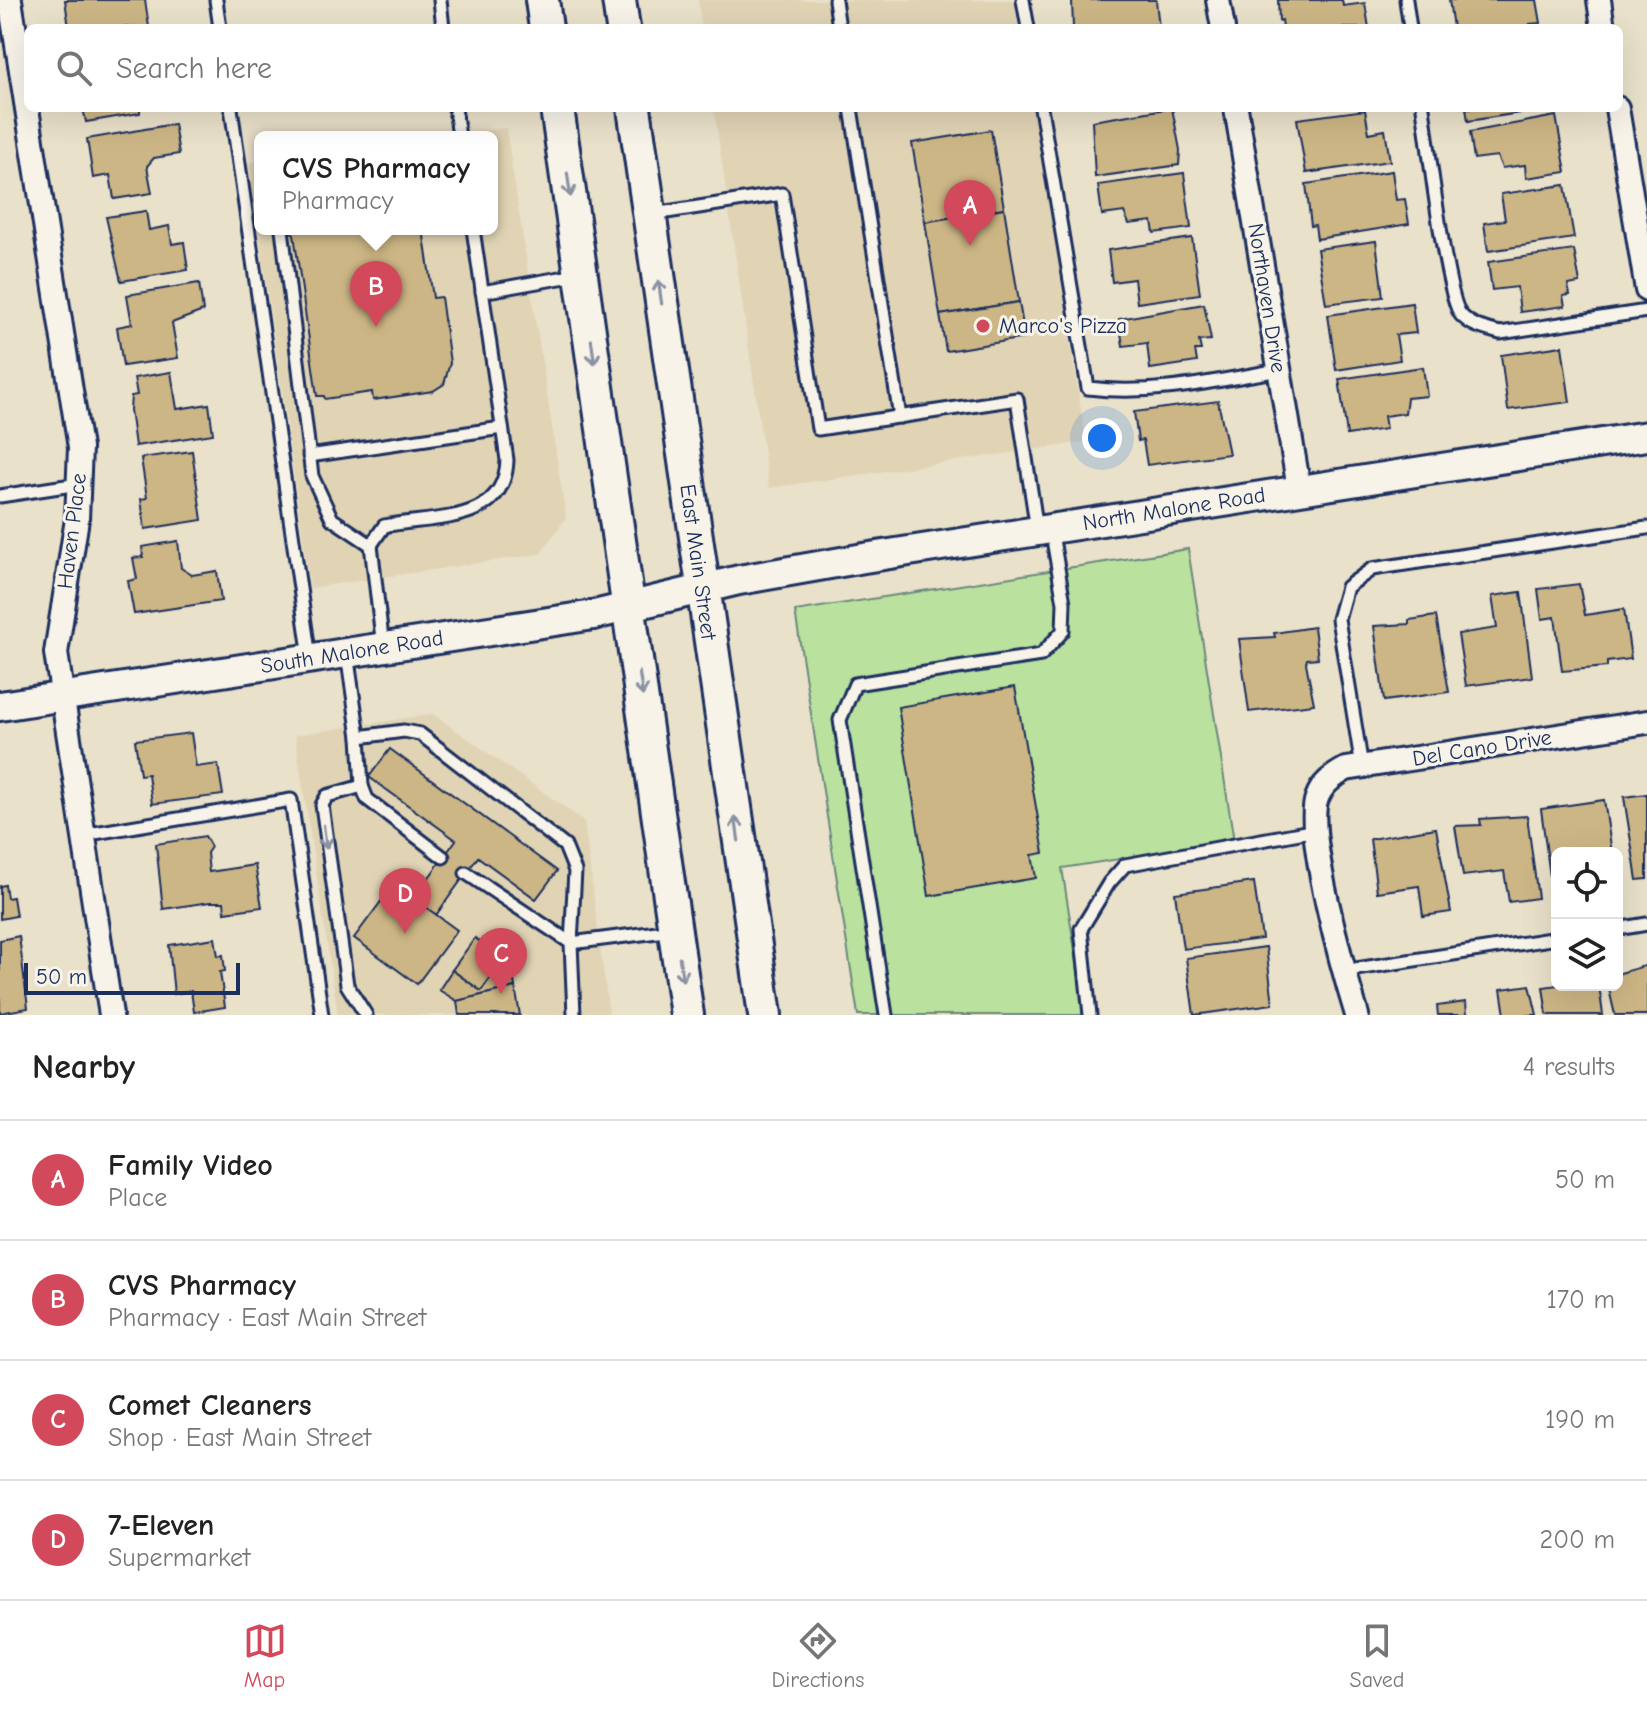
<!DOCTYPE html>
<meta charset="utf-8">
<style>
body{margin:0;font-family:"Comic Neue",sans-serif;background:#f2f2f2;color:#222}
.controls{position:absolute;right:24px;bottom:24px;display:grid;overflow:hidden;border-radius:12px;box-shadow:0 8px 32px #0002}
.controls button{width:72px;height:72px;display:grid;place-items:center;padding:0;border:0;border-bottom:2px solid #e0e0e0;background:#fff;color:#222;font:40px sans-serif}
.scale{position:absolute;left:24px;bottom:20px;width:216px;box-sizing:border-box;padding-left:8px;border:4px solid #1b2f5e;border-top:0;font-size:22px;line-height:28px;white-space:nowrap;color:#1b2f5e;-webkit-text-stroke:6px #f7f3e8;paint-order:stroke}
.you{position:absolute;left:1102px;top:438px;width:28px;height:28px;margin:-20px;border:6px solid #fff;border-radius:50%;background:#1a73e8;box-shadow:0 0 0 12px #1a73e833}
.badge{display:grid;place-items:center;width:52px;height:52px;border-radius:50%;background:#d1495b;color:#fff;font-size:26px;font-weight:700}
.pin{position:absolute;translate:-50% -66px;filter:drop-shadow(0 2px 4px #0008)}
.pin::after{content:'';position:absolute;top:42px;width:28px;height:24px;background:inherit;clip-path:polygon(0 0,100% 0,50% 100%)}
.popup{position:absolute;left:254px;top:131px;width:244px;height:104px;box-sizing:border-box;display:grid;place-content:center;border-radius:12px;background:#fff;filter:drop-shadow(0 2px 6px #0005);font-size:26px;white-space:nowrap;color:#767676}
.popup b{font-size:30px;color:#222}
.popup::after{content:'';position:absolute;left:50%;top:100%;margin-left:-16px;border:16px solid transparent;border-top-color:#fff}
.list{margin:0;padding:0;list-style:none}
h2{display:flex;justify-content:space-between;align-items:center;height:104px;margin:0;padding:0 32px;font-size:34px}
h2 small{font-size:26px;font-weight:400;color:#767676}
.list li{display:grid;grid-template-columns:52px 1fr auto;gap:24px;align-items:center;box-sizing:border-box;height:120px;padding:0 32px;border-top:2px solid #e0e0e0}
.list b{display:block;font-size:30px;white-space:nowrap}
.list p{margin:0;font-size:26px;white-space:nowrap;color:#767676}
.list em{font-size:26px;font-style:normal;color:#767676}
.icon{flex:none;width:44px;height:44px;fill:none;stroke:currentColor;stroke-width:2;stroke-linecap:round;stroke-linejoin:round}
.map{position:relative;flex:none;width:1647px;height:1015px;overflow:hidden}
.search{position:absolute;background:#fff;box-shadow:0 8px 32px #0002;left:24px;right:24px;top:24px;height:88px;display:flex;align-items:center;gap:20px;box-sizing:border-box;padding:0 28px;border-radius:12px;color:#767676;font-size:30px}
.sheet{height:584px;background:#fff}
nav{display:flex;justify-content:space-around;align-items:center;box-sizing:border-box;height:112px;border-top:2px solid #e0e0e0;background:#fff;font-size:22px;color:#767676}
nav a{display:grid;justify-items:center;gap:4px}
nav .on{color:#d1495b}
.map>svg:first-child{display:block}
.built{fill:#e1d4b5}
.green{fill:#bae29e;stroke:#6a887e;stroke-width:2}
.building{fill:#cdb685;stroke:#1b2f5e;stroke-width:2}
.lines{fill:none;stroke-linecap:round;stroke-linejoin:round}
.service-casing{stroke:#1b2f5e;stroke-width:17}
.minor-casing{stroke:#1b2f5e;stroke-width:28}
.tertiary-casing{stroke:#1b2f5e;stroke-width:34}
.secondary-casing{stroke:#1b2f5e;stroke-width:38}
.service{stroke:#f7f3e8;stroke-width:11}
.minor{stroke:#f7f3e8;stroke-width:22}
.tertiary{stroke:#f7f3e8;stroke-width:28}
.secondary{stroke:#f7f3e8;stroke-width:32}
.oneway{stroke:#8991a3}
.poi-dot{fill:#d1495b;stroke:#f7f3e8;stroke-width:3}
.labels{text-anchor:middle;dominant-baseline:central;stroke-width:6;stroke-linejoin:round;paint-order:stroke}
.street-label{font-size:22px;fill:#1b2f5e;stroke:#f7f3e8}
.poi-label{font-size:22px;fill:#1b2f5e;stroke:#f7f3e8;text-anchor:start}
</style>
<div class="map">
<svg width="1647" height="1015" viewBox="0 0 1647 1015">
<rect width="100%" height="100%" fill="#eae1ca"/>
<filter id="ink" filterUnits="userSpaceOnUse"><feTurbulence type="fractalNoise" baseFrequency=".0125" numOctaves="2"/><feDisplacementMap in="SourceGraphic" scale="16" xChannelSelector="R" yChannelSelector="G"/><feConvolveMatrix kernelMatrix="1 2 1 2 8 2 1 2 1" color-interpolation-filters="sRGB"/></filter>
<g filter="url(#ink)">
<g class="built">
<polygon points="698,0 1018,0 1022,28 702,28"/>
<polygon points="714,108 1034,108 1086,442 769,488"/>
<polygon points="506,128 566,518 540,554 310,588 249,163 260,161 260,229 492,229 492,137 439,137"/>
<polygon points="433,714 584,821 609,1015 338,1015 295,735"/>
</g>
<polygon class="green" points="1188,549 1234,841 1062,868 1085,1015 858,1015 795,611"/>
<g class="building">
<polygon points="65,0 145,0 149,27 69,28"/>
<polygon points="1072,0 1156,0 1159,28 1073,28"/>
<polygon points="1278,0 1342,0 1343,6 1365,3 1369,28 1283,28 1282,20 1279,21"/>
<polygon points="1449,0 1537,0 1541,23 1530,24 1531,28 1453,28"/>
<polygon points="83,108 140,108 140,113 86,122"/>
<polygon points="1172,108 1180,150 1179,165 1095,177 1092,121"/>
<polygon points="1466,108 1552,108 1468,121"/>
<polygon points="1365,110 1369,133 1385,130 1390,161 1306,173 1297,119"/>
<polygon points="1556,116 1566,172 1526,178 1525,165 1502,168 1497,156 1474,159 1470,132"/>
<polygon points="174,124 179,154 154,158 147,166 152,193 114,199 110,175 93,178 87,139"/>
<polygon points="991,130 1004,208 925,222 912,143"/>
<polygon points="1392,171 1396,200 1405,199 1409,224 1317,239 1315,225 1311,226 1306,184"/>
<polygon points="1184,173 1191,228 1154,233 1152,221 1129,224 1124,212 1102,215 1098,185"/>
<polygon points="1565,185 1574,238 1488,251 1484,223 1505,220 1501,194"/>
<polygon points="1004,208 1019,302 940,315 925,222"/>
<polygon points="146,211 149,230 169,226 172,244 184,242 188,270 121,281 106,217"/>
<polygon points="288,229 423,229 433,298 441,297 450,363 444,384 433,391 373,400 372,392 325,399 324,396 317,396 294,234"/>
<polygon points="1192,238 1200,294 1137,303 1134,279 1112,282 1108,250"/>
<polygon points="1376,241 1383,297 1326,304 1317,249"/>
<polygon points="1574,250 1580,283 1568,285 1570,295 1563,296 1565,306 1520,312 1517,287 1492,290 1488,262"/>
<polygon points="199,283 203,311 172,323 178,358 123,366 117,327 132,324 127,295"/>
<polygon points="1019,302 1025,338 946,351 940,315"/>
<polygon points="1412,303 1416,333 1396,335 1400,360 1336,370 1328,315"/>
<polygon points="1204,304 1211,340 1199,341 1201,350 1195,350 1197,362 1150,369 1147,343 1123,346 1119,319"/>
<polygon points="1562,346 1570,402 1508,410 1501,355"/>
<polygon points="1423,367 1427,396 1407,398 1405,413 1384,416 1386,429 1347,435 1339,379"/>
<polygon points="171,372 177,409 209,404 213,434 135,446 130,410 131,396 137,395 134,378"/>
<polygon points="1218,401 1229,454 1147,465 1143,440 1138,441 1134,412"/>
<polygon points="192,451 202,520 145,529 141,499 147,498 141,458"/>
<polygon points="178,541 181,568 192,575 217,571 221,601 134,614 128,581 137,579 133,558 143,557 142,547"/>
<polygon points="1579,584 1585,615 1624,609 1631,659 1607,662 1607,667 1562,671 1555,617 1542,619 1538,589"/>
<polygon points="1521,592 1532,677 1466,686 1458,634 1497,628 1492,596"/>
<polygon points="1436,616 1449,692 1384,701 1374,626 1409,624 1409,620"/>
<polygon points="1314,627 1318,658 1307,659 1306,663 1314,704 1249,712 1239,639 1275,637 1274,633"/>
<polygon points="1015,687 1044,853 1032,855 1036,878 929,896 898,707"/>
<polygon points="191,733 196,767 218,764 223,795 152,804 148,774 140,775 135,740"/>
<polygon points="390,749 557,871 536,899 478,857 436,915 414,898 456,840 369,777"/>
<polygon points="1647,794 1647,879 1637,880 1624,797"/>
<polygon points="1604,800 1612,853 1557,853 1557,883 1551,884 1541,809"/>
<polygon points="1527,816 1538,898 1509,902 1504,871 1463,876 1455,826 1481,825 1480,819"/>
<polygon points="1436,828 1451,912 1423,916 1419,886 1377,892 1370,839"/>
<polygon points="205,836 211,847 207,853 209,872 255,865 262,907 225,912 224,902 210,902 163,909 156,844"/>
<polygon points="1254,882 1262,939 1183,949 1175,893"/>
<polygon points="394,884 457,930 417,984 354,938"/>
<polygon points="5,885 7,898 13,897 16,916 0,919 0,886"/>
<polygon points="19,936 28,1008 0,1013 0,940"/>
<polygon points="215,938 218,956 223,955 225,971 220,972 225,1007 194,1012 191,991 174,994 169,945"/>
<polygon points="475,938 504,959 481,991 452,970"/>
<polygon points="1266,947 1273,1004 1194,1015 1186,958"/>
<polygon points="504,959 512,968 515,987 457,1001 439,990 452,970 481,991"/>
<polygon points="1647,965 1647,1015 1615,1015 1608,985 1617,985 1617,974"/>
<polygon points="1530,985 1537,1015 1505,1015 1501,989"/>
<polygon points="1558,985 1599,985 1603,1015 1547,1015 1543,987"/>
<polygon points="515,987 520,1015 459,1015 457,1001"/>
<polygon points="1466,1002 1467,1015 1438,1015 1437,1006"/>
</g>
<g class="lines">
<g class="service-casing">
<g id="service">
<polyline points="216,0 220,28"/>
<polyline points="440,0 443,28"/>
<polyline points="835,0 839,28"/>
<polyline points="1023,0 1028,28"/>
<polyline points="1406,0 1410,28"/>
<polyline points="231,108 310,658"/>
<polyline points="455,108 459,137"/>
<polyline points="851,108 900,417"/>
<path d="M1041,108L1088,388C1153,396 1215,381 1279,370"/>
<path d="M1423,108C1428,141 1446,298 1461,315C1472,327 1486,329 1500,333L1647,311"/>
<polyline points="654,214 782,194 818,429 1017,399 1037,530"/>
<polyline points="282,229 312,476 332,519 371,545 383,647"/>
<polyline points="482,292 577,275"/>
<polyline points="309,456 502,428"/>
<polyline points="0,496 79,484"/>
<path d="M371,545L384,526C433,516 505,525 507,460L473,229"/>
<polyline points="347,653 359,737 404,731 420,734 565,846 575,871 571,943 673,930"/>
<polyline points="359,737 362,786 367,799 443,857"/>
<polyline points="1362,767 1338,619 1347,587 1372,569 1647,528"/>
<polyline points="362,786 327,796 322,805 347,985 366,1015"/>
<polyline points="83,835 291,800 322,1015"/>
<polyline points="466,873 571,943 574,1015"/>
<polyline points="1617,929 1647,924"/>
<polyline points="1343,971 1557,938"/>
<polyline points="886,1015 840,720 855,684 1041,655 1063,631 1064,603 1051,528"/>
<polyline points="1090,1015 1081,929 1109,883 1125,865 1316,830"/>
</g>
</g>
<g class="minor-casing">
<g id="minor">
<polyline points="10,0 80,448 77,519 56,653 111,1015"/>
<polyline points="1218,0 1223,28"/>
<polyline points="1599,0 1603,28"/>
<polyline points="1236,108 1299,489"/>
<polyline points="1617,108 1647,290"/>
<path d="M1357,1015C1345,976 1304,832 1317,798C1322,784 1333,776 1346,769L1647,722"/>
</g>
</g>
<g class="tertiary-casing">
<polyline id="tertiary" points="0,706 594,615 739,580 864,558 1647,436"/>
</g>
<g class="secondary-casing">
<g id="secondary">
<polyline points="542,0 546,28"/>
<polyline points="619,0 623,28"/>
<polyline points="557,108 687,1015"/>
<polyline points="634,108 765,1015"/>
</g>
</g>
<use href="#service" class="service"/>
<use href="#minor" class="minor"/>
<use href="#tertiary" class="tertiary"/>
<use href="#secondary" class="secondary"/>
</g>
<defs><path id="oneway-shaft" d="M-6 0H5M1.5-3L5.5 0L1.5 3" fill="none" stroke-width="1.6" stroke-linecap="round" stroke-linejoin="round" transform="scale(2)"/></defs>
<g class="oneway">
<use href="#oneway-shaft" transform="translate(569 185) rotate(82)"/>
<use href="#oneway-shaft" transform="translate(660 292) rotate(-98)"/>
<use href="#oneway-shaft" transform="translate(593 352) rotate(82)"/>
<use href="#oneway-shaft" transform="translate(641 684) rotate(82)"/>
<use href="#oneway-shaft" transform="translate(737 829) rotate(-98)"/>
<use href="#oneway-shaft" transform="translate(325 837) rotate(83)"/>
<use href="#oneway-shaft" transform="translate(681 969) rotate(82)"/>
</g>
</g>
<circle class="poi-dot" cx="983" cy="326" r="8"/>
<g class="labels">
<g class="street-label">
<text transform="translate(1267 298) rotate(81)">Northaven Drive</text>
<text transform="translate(1174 509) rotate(-9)">North Malone Road</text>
<text transform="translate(72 531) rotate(-83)">Haven Place</text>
<text transform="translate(698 562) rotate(82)">East Main Street</text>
<text transform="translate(352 652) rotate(-9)">South Malone Road</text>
<text transform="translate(1482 748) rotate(-9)">Del Cano Drive</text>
</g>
<g class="poi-label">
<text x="999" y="326">Marco's Pizza</text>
</g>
</g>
</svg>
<div class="controls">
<button><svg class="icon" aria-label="locate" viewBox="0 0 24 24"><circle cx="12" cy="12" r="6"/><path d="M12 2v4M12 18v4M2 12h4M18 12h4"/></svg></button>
<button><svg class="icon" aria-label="layers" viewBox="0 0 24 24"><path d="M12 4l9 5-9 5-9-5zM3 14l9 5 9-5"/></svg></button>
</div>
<div class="scale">50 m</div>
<div class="you"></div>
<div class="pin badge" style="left:970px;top:246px">A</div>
<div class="pin badge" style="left:376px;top:327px">B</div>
<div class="popup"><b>CVS Pharmacy</b>Pharmacy</div>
<div class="pin badge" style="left:501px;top:994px">C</div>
<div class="pin badge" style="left:405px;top:934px">D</div>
<div class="search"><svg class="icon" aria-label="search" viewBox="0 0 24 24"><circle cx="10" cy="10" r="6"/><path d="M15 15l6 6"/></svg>Search here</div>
</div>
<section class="sheet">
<h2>Nearby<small>4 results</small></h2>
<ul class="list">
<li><span class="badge">A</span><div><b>Family Video</b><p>Place</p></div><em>50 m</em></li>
<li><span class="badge">B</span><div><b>CVS Pharmacy</b><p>Pharmacy · East Main Street</p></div><em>170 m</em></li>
<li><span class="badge">C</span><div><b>Comet Cleaners</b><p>Shop · East Main Street</p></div><em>190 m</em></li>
<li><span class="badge">D</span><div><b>7-Eleven</b><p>Supermarket</p></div><em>200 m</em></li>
</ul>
</section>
<nav>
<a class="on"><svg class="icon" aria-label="map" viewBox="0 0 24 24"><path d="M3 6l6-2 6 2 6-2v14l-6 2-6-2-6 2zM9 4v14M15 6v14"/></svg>Map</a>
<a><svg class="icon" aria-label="directions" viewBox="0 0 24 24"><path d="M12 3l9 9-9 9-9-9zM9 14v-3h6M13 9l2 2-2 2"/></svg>Directions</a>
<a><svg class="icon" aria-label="saved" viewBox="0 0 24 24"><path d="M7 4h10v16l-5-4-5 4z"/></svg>Saved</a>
</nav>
